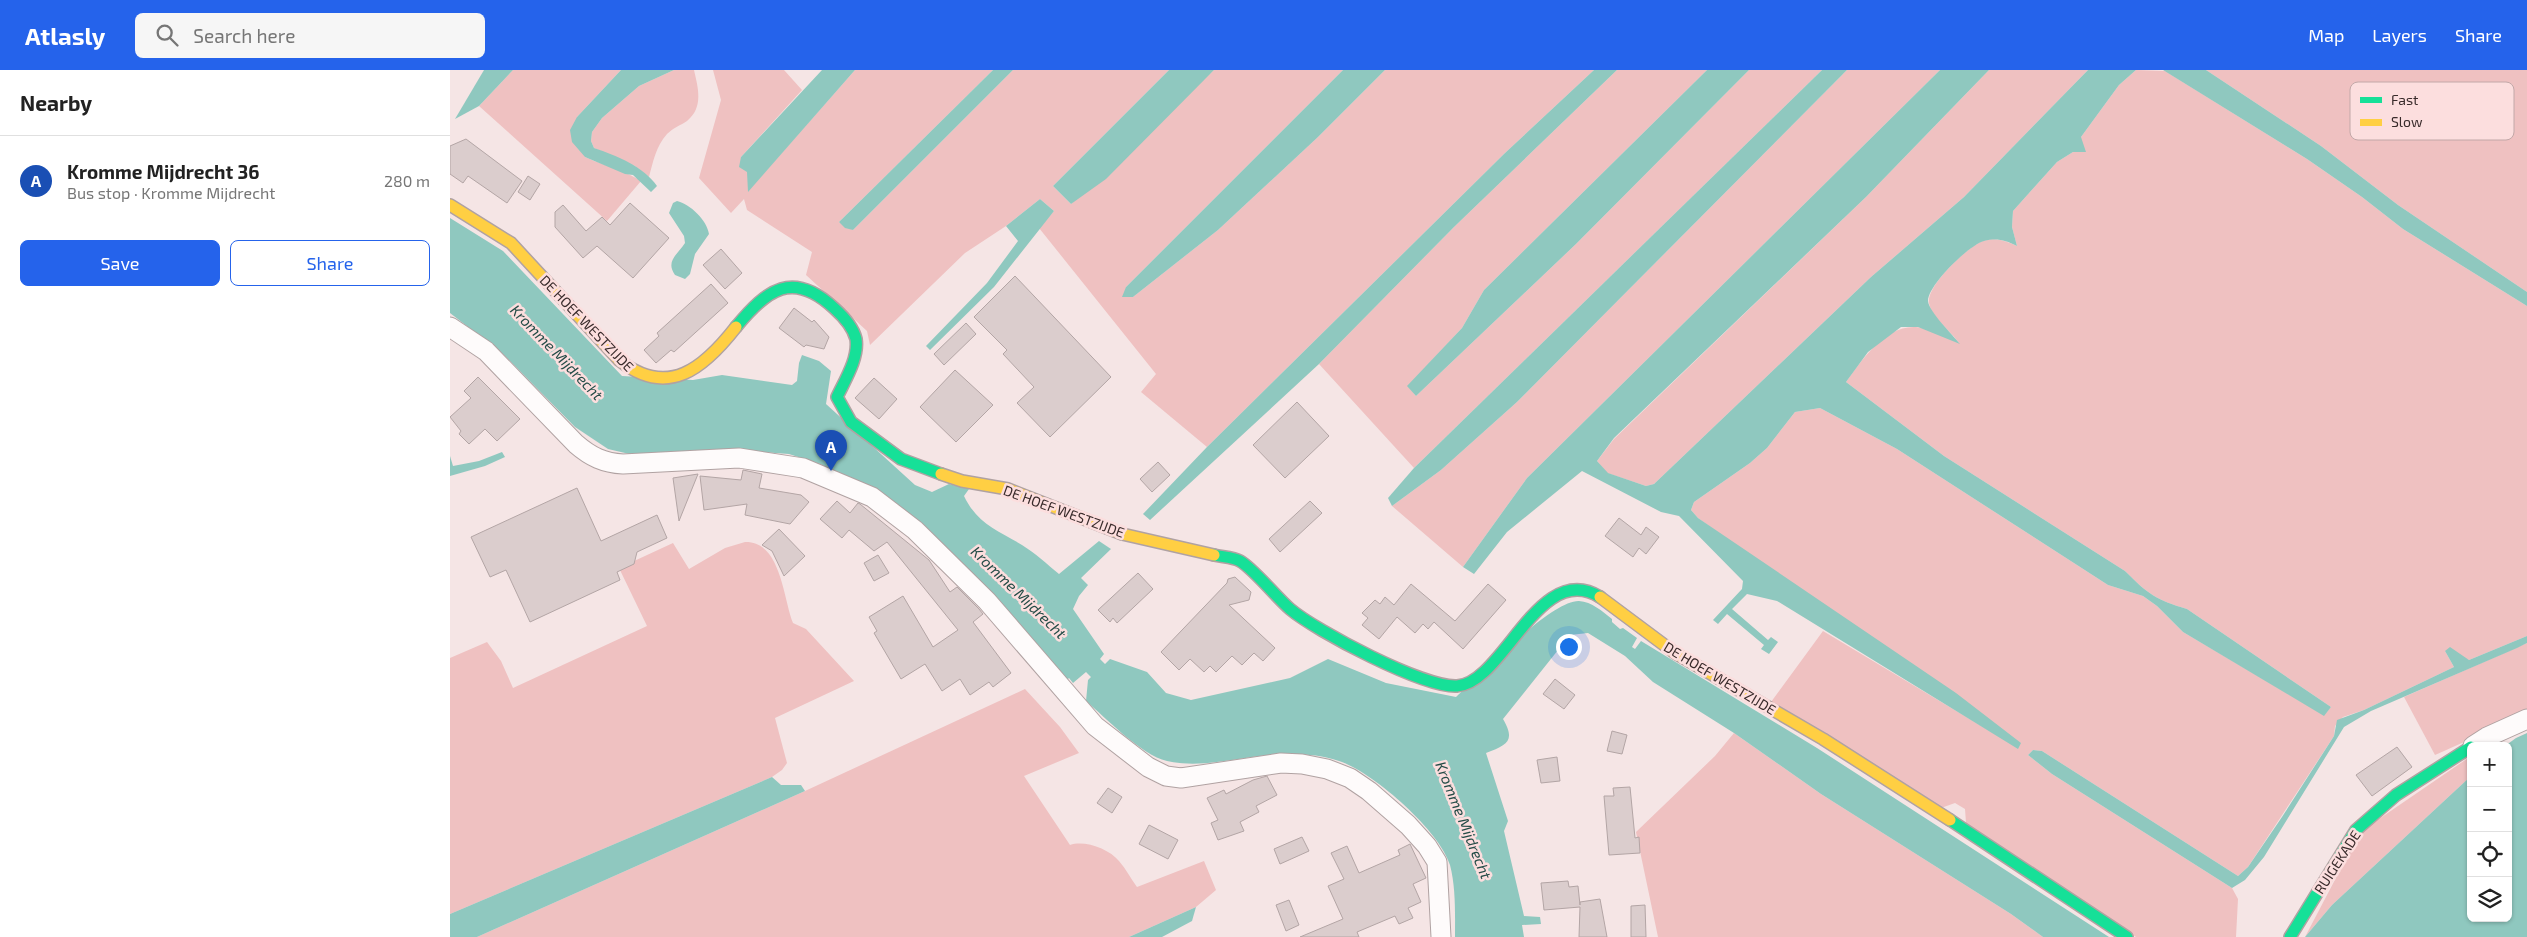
<!DOCTYPE html>
<meta charset="utf-8">
<style>
body{margin:0;font-family:"Exo 2",sans-serif;background:#f6f6f6;color:#222}
.controls{position:absolute;right:15px;bottom:15px;display:grid;overflow:hidden;border-radius:8px;box-shadow:0 1px 4px #0004}
.controls button{width:45px;height:45px;display:grid;place-items:center;padding:0;border:0;border-bottom:1px solid #e0e0e0;background:#fff;color:#222;font:25px sans-serif}
.you{position:absolute;left:1118px;top:576px;width:18px;height:18px;margin:-12px;border:4px solid #fff;border-radius:50%;background:#1a73e8;box-shadow:0 0 0 8px #1a73e833}
.badge{display:grid;place-items:center;width:32px;height:32px;border-radius:50%;background:#2563eb;color:#fff;font-size:16px;font-weight:700}
.pin{position:absolute;translate:-50% -41px;filter:drop-shadow(0 1px 2px #0008)}
.pin::after{content:'';position:absolute;top:26px;width:18px;height:15px;background:inherit;clip-path:polygon(0 0,100% 0,50% 100%)}
.list{margin:0;padding:0;list-style:none}
h2{display:flex;justify-content:space-between;align-items:center;height:65px;margin:0;padding:0 20px;font-size:21px}
h2 small{font-size:16px;font-weight:400;color:#767676}
.list li{display:grid;grid-template-columns:32px 1fr auto;gap:15px;align-items:center;box-sizing:border-box;height:90px;padding:0 20px;border-top:1px solid #e0e0e0}
.list b{display:block;font-size:19px;white-space:nowrap}
.list p{margin:0;font-size:16px;white-space:nowrap;color:#767676}
.list em{font-size:16px;font-style:normal;color:#767676}
.actions{display:flex;gap:10px;padding:15px 20px}
.actions a{flex:1;padding:11px 0;border:1px solid #2563eb;border-radius:8px;text-align:center;font-size:18px;color:#2563eb}
.actions .main{background:#2563eb;color:#fff}
.icon{flex:none;width:28px;height:28px;fill:none;stroke:currentColor;stroke-width:2;stroke-linecap:round;stroke-linejoin:round}
.map{position:relative;flex:none;width:2077px;height:867px;overflow:hidden}
header{display:flex;align-items:center;gap:30px;box-sizing:border-box;height:70px;padding:0 25px;background:#2563eb;color:#fff}
header strong{font-size:24px}
nav{display:flex;gap:28px;margin-inline-start:auto;font-size:18px}
.search{width:350px;height:45px;background:#f6f6f6;display:flex;align-items:center;gap:12px;box-sizing:border-box;padding:0 18px;border-radius:8px;color:#767676;font-size:19px}
main{display:flex}
aside{flex:1;background:#fff}
.map>svg:first-child{display:block}
.green{fill:#efc1c1}
.water{fill:#8fc8bf}
.building{fill:#dbcdcd;stroke:#b3a5a5}
.lines{fill:none;stroke-linecap:round;stroke-linejoin:round}
.street-casing{stroke:#b0a2a2;stroke-width:21}
.fast-casing{stroke:#b0a2a2;stroke-width:14}
.slow-casing{stroke:#b0a2a2;stroke-width:14}
.street{stroke:#fefbfb;stroke-width:19}
.fast{stroke:#16e098;stroke-width:11}
.slow{stroke:#ffcf43;stroke-width:11}
.labels{text-anchor:middle;dominant-baseline:central;stroke-width:5;stroke-linejoin:round;paint-order:stroke}
.street-label{font-size:14px;fill:#392b2b;stroke:#fcdede}
.water-label{font-size:15px;font-style:italic;fill:#244c47;stroke:#fcdede}
.key{fill:#fcdede;stroke:#c2a8a8;stroke-width:1}
.key-label{font-size:14px;fill:#392b2b}
</style>
<header>
<strong>Atlasly</strong>
<div class="search"><svg class="icon" aria-label="search" viewBox="0 0 24 24"><circle cx="10" cy="10" r="6"/><path d="M15 15l6 6"/></svg>Search here</div>
<nav><a>Map</a><a>Layers</a><a>Share</a></nav>
</header>
<main>
<aside>
<h2>Nearby<small></small></h2>
<ul class="list">
<li><span class="badge" style="background:#1a4fb4">A</span><div><b>Kromme Mijdrecht 36</b><p>Bus stop · Kromme Mijdrecht</p></div><em>280 m</em></li>
</ul>
<div class="actions"><a class="main">Save</a><a>Share</a></div>
</aside>
<div class="map">
<svg width="2077" height="867" viewBox="0 0 2077 867">
<rect width="100%" height="100%" fill="#f5e5e5"/>
<g class="green">
<path d="M63,0H171L127,47L135,87C150,94 180,103 191,111L157,151L29,36Z"/>
<path d="M224,0H244C248,18 254,37 237,51C231,55 223,58 217,64C206,76 203,92 199,107L185,96L144,78L141,71L142,62L152,48L189,16Z"/>
<polygon points="263,0 334,0 352,20 291,87 298,102 298,121 405,0 543,0 389,152 403,160 563,0 719,0 603,116 621,134 764,0 893,0 676,217 683,227 768,160 868,67 935,0 1144,0 1055,83 757,377 691,322 706,304 589,158 604,141 590,129 556,156 515,183 420,275 417,261 356,205 362,182 297,140 294,129 281,143 249,108 271,30"/>
<polygon points="1167,0 1257,0 1034,220 1012,258 958,316 966,326 1126,174 1299,0 1372,0 964,398 869,294 1004,157"/>
<polygon points="1397,0 1490,0 1077,408 1013,497 942,436 991,400 1067,332"/>
<polygon points="1539,0 1638,0 1514,127 1421,207 1204,414 1196,416 1157,403 1147,391 1164,369 1416,127"/>
<path d="M1686,0L1715,1L1857,89L1912,127L1953,159L2077,236V566L2019,590L1995,581L2004,597L1914,640L1893,647L1885,656L1884,666L1798,797L1788,806L1592,681L1583,680L1578,685L1602,704L1782,818L1788,829L1786,867H1686L1516,753L1515,739L1505,733L1491,738L1321,632L1373,561L1568,678L1248,448L1241,440L1244,432L1300,393L1317,378L1345,342L1370,338L1447,379L1658,515L1693,526L1707,536L1733,562L1874,645L1881,637L1737,539C1706,530 1698,524 1675,501L1494,386L1396,312C1412,290 1435,255 1466,257C1480,258 1496,268 1509,273C1501,261 1481,247 1479,233C1476,216 1518,176 1533,171C1546,167 1555,171 1567,176L1562,157L1563,141L1607,92L1623,82L1631,67L1669,15Z"/>
<polygon points="1756,0 2077,0 2077,222 1948,135 1871,76"/>
<path d="M295,472C331,471 333,528 343,553L356,559L404,611L325,648L337,693L332,700L322,707L0,844V588L37,572L51,591L63,618L197,556L169,498L223,473L239,499L275,478Z"/>
<polygon points="2077,573 2077,644 1985,685 1954,627"/>
<path d="M575,619L610,657L629,683L574,706L620,775C635,770 659,779 669,791C676,799 681,809 687,817L754,791L766,820L746,837L679,867H27L355,721Z"/>
<polygon points="1284,663 1371,724 1561,844 1593,867 1208,867 1186,762 1265,686"/>
<polygon points="2021,686 2021,706 1882,835 1855,867 1910,762"/>
</g>
<g class="water">
<polygon points="34,0 63,0 29,36 5,49"/>
<path d="M171,0H224L189,16L152,48L142,62L141,71L144,78C167,86 193,96 207,116L201,122L183,105L175,104L135,87L122,72L120,60L127,47Z"/>
<polygon points="372,0 405,0 298,122 297,102 289,97 291,87"/>
<polygon points="543,0 563,0 403,160 395,158 389,152"/>
<polygon points="719,0 764,0 656,109 621,134 603,116"/>
<polygon points="893,0 935,0 868,67 768,160 683,227 672,227 676,217"/>
<polygon points="1144,0 1167,0 1004,157 869,294 700,450 693,444 757,377 1055,83"/>
<polygon points="1257,0 1299,0 1126,174 966,326 957,316 1012,258 1034,220"/>
<polygon points="1372,0 1397,0 1067,332 991,400 942,436 938,428 964,398"/>
<path d="M1490,0H1539L1416,127L1164,368L1147,391L1158,403L1196,416L1204,414L1421,207L1514,127L1638,0H1686L1669,15L1631,67L1636,82H1623L1607,92L1563,141L1562,157L1567,176C1555,170 1547,168 1534,171C1519,175 1478,215 1478,231C1479,242 1503,265 1510,274L1468,257H1451L1418,282L1396,312L1494,386L1675,501C1698,524 1706,530 1737,539L1881,637L1874,646L1733,562L1707,536L1693,526L1658,515L1447,379L1370,338L1345,342L1317,378L1300,393L1244,432L1241,440L1248,448L1506,623L1571,673L1568,679L1327,531L1297,524L1282,539L1318,570L1321,567L1328,572L1319,584L1311,579L1314,575L1277,544L1268,554L1263,550L1292,519L1293,511L1229,446L1211,442L1132,401L1057,462L1024,504L1013,497L1077,408Z"/>
<polygon points="1713,0 1756,0 1871,76 1948,135 2077,222 2077,236 1953,159 1912,127 1857,89"/>
<polygon points="590,129 604,141 544,217 480,280 476,276 537,213 568,171 556,156"/>
<path d="M227,131C240,134 257,150 259,164L245,184L240,204L235,209L225,205C215,191 228,184 235,173L234,166L219,143L223,133Z"/>
<path d="M0,148L53,181L172,306L243,310L272,305L342,315L347,311L349,293L352,285L369,291L381,301L376,334L465,415L482,422L499,414L519,419L514,426C528,455 548,460 572,475C585,483 597,494 609,504L649,471L661,479L631,508L638,515L629,526L623,539L654,584L650,589L655,594L660,589L697,602L716,623L741,630L840,608L878,589L936,613L1006,627C1029,606 1101,530 1129,531C1142,532 1152,541 1162,549V552L1170,559L1173,558L1187,568L1182,577L1185,579L1191,571L1367,678L1659,867H1593L1561,844L1371,724L1284,663L1203,612L1175,586L1138,563L1120,565L1053,649C1066,671 1057,675 1036,683L1058,751L1054,761L1074,846L1090,847L1091,854L1072,855L1074,867H1005C1005,844 1006,818 1000,795C990,761 923,702 889,691C868,684 844,683 822,685C787,687 752,699 717,691C691,685 656,648 636,631L638,610L641,607L636,602L623,613L619,608L615,612L418,419L370,394L339,384L269,379L188,386L158,379L125,357L53,284L0,243Z"/>
<polygon points="52,382 55,387 35,396 0,406 0,386 3,396 29,391"/>
<polygon points="2077,566 2077,573 2067,578 1921,641 1894,657 1814,787 1795,810 1782,818 1602,704 1578,685 1583,680 1592,681 1788,806 1798,797 1832,747 1884,666 1887,650 1914,640 2004,597 1995,581 2000,577 2019,590"/>
<polygon points="2077,663 2077,867 1855,867 1882,835 2021,706 2021,848 2058,848 2058,676 2055,676 2066,668"/>
<polygon points="322,707 331,715 351,715 355,721 27,867 0,867 0,844"/>
<polygon points="746,837 742,851 712,867 679,867"/>
</g>
<g class="building">
<polygon points="16,69 72,111 57,133 18,106 13,113 0,104 0,76"/>
<polygon points="78,106 90,114 80,130 68,122"/>
<polygon points="180,133 219,168 183,208 147,176 133,188 105,157 105,142 113,135 136,161 152,147 160,155"/>
<polygon points="271,179 292,203 275,219 253,195"/>
<polygon points="565,206 661,307 600,367 567,333 584,317 553,284 557,280 524,247"/>
<polygon points="261,214 278,233 224,282 221,280 206,293 194,280 209,266 207,263"/>
<polygon points="344,238 362,252 364,250 379,267 374,279 356,275 354,277 329,258"/>
<polygon points="516,253 526,264 494,295 484,284"/>
<polygon points="505,300 543,335 506,372 470,337"/>
<polygon points="28,307 70,349 47,371 35,359 19,374 9,364 11,361 0,347 21,328 14,321"/>
<polygon points="424,308 447,329 429,349 405,328"/>
<polygon points="847,332 879,366 835,408 803,375"/>
<polygon points="708,392 720,405 702,422 690,409"/>
<polygon points="293,400 312,404 309,418 351,425 359,432 340,454 295,445 297,434 254,440 250,406 291,410"/>
<polygon points="248,404 229,451 223,408"/>
<polygon points="127,418 151,471 207,445 217,468 187,482 184,494 167,502 170,510 80,552 56,500 40,507 21,467"/>
<polygon points="387,431 400,443 408,433 410,434 479,490 500,522 507,517 529,539 533,544 523,552 561,603 543,617 539,612 520,625 510,609 492,621 475,594 451,609 424,563 427,561 419,547 453,526 483,577 508,560 437,472 424,481 399,460 392,468 370,449"/>
<polygon points="860,431 872,443 830,482 819,469"/>
<polygon points="1169,448 1191,465 1196,457 1209,467 1196,484 1189,478 1183,487 1155,466"/>
<polygon points="329,459 355,486 334,506 322,481 312,475"/>
<polygon points="428,485 439,503 424,511 414,493"/>
<polygon points="688,503 703,519 667,553 663,548 660,552 648,540"/>
<polygon points="785,507 801,522 799,530 779,535 825,578 813,591 804,583 792,595 782,586 766,602 760,596 754,602 740,589 729,600 711,582 777,513 778,509"/>
<polygon points="961,514 1005,551 1038,514 1056,530 1013,579 984,552 978,559 973,554 965,563 947,547 929,569 912,555 918,548 912,543 925,530 930,534 935,527 944,535"/>
<polygon points="1105,609 1125,625 1114,639 1093,624"/>
<polygon points="1162,661 1177,665 1172,684 1157,681"/>
<polygon points="1947,677 1962,697 1922,726 1906,705"/>
<polygon points="1107,687 1110,711 1091,713 1087,690"/>
<polygon points="817,706 827,725 806,736 809,742 790,752 794,761 768,770 761,753 768,750 757,728 774,720 776,724 803,710"/>
<polygon points="1180,717 1185,768 1189,767 1190,783 1159,785 1154,726 1164,726 1163,718"/>
<polygon points="658,718 672,727 662,743 647,733"/>
<polygon points="699,755 728,770 718,789 689,774"/>
<polygon points="852,767 859,781 830,794 824,779"/>
<polygon points="960,774 976,808 963,814 971,832 958,838 963,848 949,854 945,846 907,862 909,867 850,867 893,849 878,816 894,809 881,783 897,776 909,803 950,785 948,780"/>
<polygon points="1118,811 1119,817 1128,816 1130,835 1130,832 1150,829 1157,867 1129,867 1130,837 1094,840 1091,813"/>
<polygon points="839,830 849,855 836,861 826,835"/>
<polygon points="1195,835 1196,867 1181,867 1181,836"/>
</g>
<g class="lines">
<g class="street-casing">
<g id="street">
<path d="M0,257L36,281L126,374C141,387 154,393 173,394L289,388L353,398L422,427L465,460L537,531L645,656L698,697L716,706L731,708L831,693L852,694L877,699L900,708L919,721L958,755L977,776L987,792L991,867"/>
<polyline points="2023,676 2037,667 2077,649"/>
</g>
</g>
<g class="fast-casing">
<g id="fast">
<path d="M286,257C317,219 343,200 384,238C393,246 403,257 406,269C409,288 395,310 387,327L401,352L451,389L491,404"/>
<path d="M764,485C772,487 783,487 790,491C804,499 826,527 840,539C866,561 974,618 1007,616C1054,613 1089,489 1150,527"/>
<polyline points="1500,750 1677,867"/>
<polyline points="1840,867 1906,760 1946,725 2021,677"/>
</g>
</g>
<g class="slow-casing">
<g id="slow">
<path d="M0,135L61,173L169,290C218,329 254,298 286,257"/>
<polyline points="491,404 512,411 558,419 672,464 764,485"/>
<polyline points="1150,527 1225,583 1373,669 1500,750"/>
</g>
</g>
<use href="#street" class="street"/>
<use href="#fast" class="fast"/>
<use href="#slow" class="slow"/>
</g>
<g class="labels">
<g class="street-label">
<text transform="translate(137 253) rotate(46)">DE HOEF WESTZIJDE</text>
<text transform="translate(614 441) rotate(20)">DE HOEF WESTZIJDE</text>
<text transform="translate(1270 608) rotate(31)">DE HOEF WESTZIJDE</text>
<text transform="translate(1887 792) rotate(-57)">RUIGEKADE</text>
</g>
<g class="water-label">
<text transform="translate(107 282) rotate(46)">Kromme Mijdrecht</text>
<text transform="translate(569 522) rotate(44)">Kromme Mijdrecht</text>
<text transform="translate(1014 750) rotate(68)">Kromme Mijdrecht</text>
</g>
</g>
<rect x="1900" y="12" width="164" height="58" rx="8" class="key"/>
<rect x="1910" y="27" width="22" height="6" fill="#16e098"/>
<rect x="1910" y="49" width="22" height="7" fill="#ffcf43"/>
<g class="key-label">
<text x="1941" y="35">Fast</text>
<text x="1941" y="57">Slow</text>
</g>
</svg>
<div class="controls">
<button>+</button>
<button>−</button>
<button><svg class="icon" aria-label="locate" viewBox="0 0 24 24"><circle cx="12" cy="12" r="6"/><path d="M12 2v4M12 18v4M2 12h4M18 12h4"/></svg></button>
<button><svg class="icon" aria-label="layers" viewBox="0 0 24 24"><path d="M12 4l9 5-9 5-9-5zM3 14l9 5 9-5"/></svg></button>
</div>
<div class="you"></div>
<div class="pin badge" style="left:381px;top:401px;background:#1a4fb4">A</div>
</div>
</main>
